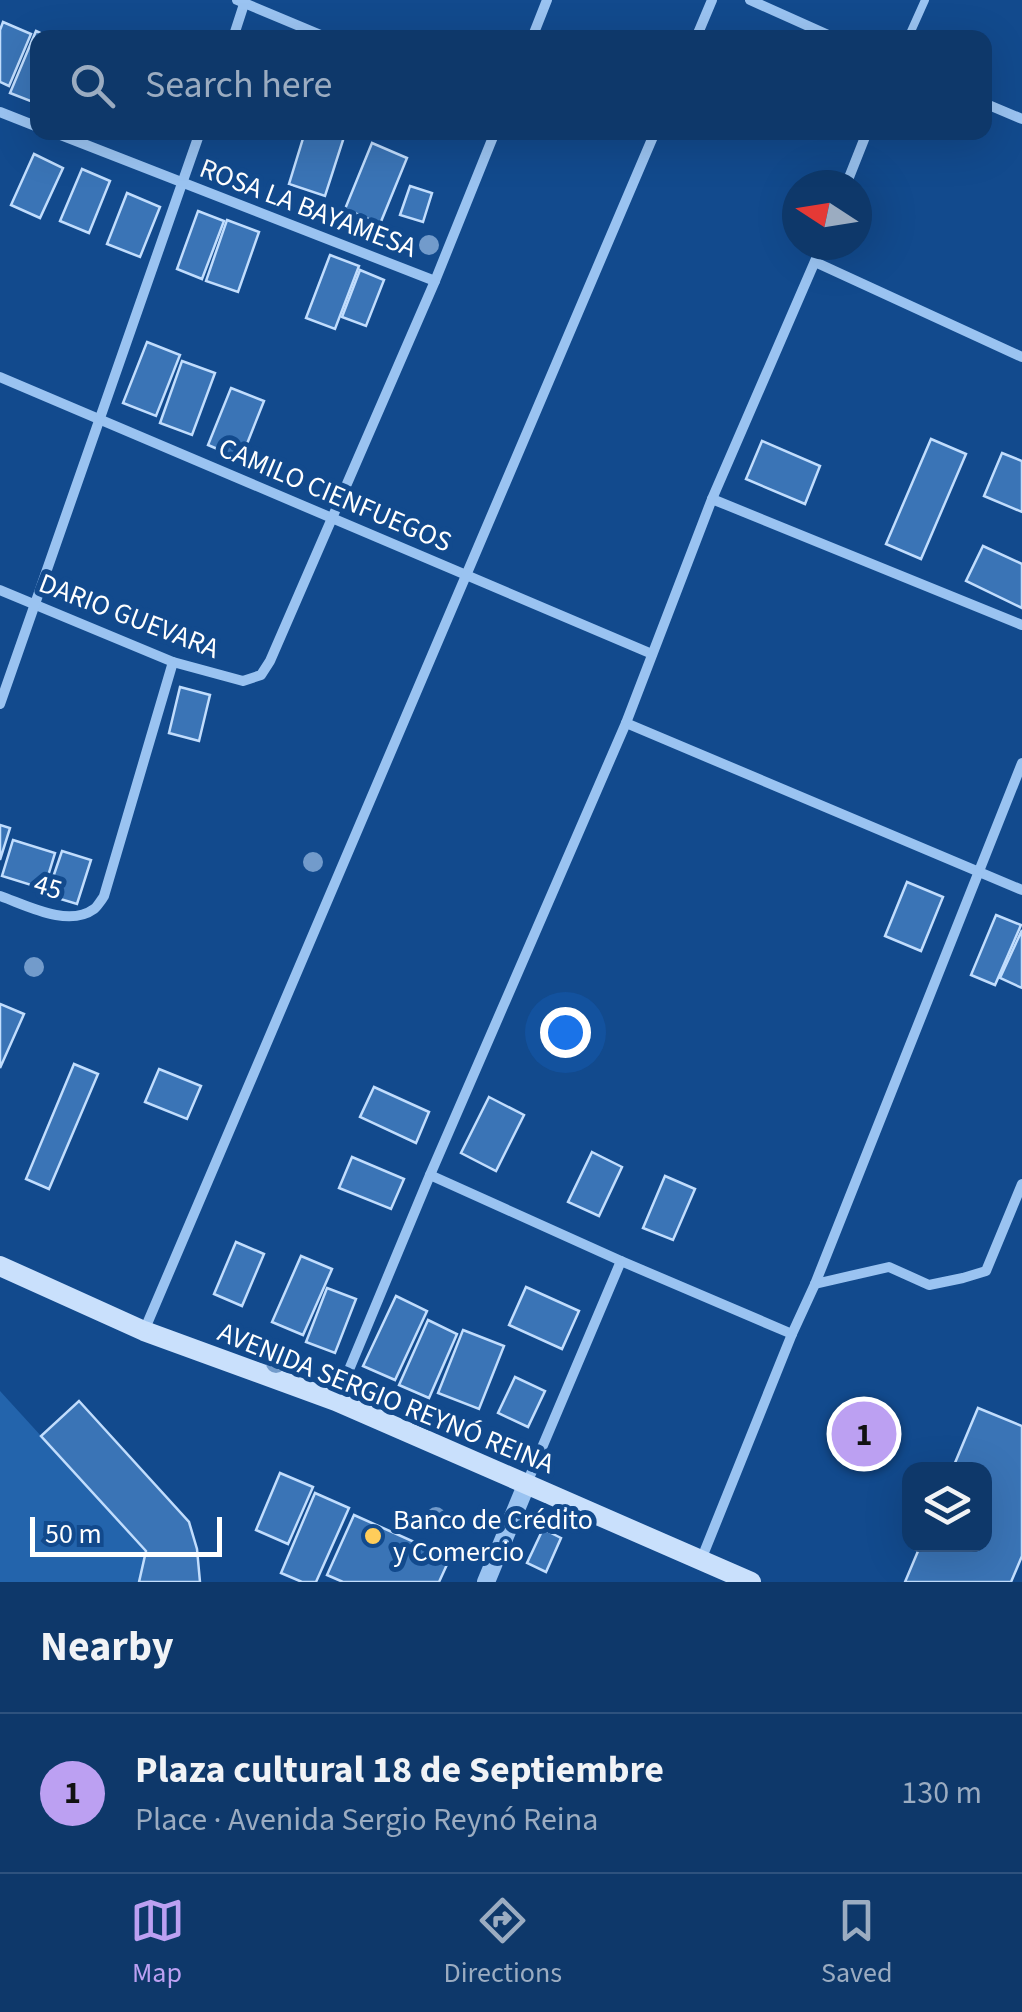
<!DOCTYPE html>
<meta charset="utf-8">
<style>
body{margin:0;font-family:"Source Sans 3",sans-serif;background:#173f70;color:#f1f3f6}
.controls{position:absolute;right:30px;bottom:30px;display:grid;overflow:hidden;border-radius:20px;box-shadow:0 10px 40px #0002}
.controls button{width:90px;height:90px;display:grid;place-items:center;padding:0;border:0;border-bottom:2px solid #2e527e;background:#0e386a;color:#f1f3f6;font:50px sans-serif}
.compass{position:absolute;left:782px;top:170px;width:90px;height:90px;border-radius:50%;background:#0e386a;box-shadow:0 10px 40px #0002;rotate:282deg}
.scale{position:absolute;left:30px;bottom:25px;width:192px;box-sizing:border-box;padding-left:10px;border:5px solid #fff;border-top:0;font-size:28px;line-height:35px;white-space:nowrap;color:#fff;-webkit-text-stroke:8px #124a8d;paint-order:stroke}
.you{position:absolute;left:565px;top:1032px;width:35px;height:35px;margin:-25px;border:8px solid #fff;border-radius:50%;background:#1a73e8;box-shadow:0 0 0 15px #1a73e833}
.badge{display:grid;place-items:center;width:65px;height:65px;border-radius:50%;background:#bca0f2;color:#111;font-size:32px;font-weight:700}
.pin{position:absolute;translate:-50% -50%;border:5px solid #fff;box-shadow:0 2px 10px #0006}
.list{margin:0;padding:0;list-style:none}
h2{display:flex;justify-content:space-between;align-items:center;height:130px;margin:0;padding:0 40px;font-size:42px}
h2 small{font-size:32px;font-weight:400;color:#9bacc1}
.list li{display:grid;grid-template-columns:65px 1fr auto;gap:30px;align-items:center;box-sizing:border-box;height:160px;padding:0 40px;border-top:2px solid #2e527e}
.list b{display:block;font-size:38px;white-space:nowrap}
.list p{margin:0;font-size:32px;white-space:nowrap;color:#9bacc1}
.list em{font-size:32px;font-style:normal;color:#9bacc1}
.icon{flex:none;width:55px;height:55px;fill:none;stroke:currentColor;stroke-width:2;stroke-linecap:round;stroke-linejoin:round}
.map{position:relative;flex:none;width:1022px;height:1582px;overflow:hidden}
.search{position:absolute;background:#0e386a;box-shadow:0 10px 40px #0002;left:30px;right:30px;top:30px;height:110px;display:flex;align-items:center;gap:25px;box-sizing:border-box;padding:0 35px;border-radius:20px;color:#9bacc1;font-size:38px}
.sheet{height:290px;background:#0e386a}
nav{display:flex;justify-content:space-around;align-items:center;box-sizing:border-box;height:140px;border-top:2px solid #2e527e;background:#0e386a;font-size:28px;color:#9bacc1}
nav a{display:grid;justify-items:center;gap:5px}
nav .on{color:#bca0f2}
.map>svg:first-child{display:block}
.grass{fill:#2364ac}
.building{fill:#3a74b6;stroke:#c1ddfd;stroke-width:2.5}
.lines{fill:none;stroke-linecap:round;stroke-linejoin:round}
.service{stroke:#9ac3f1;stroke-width:8}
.minor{stroke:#9ac3f1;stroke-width:10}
.tertiary{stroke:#9ac3f1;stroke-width:18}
.secondary{stroke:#c9e0fc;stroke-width:20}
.tree{fill:#729bcb}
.poi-dot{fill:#ffcd5a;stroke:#124a8d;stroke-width:4}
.labels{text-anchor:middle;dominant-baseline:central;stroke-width:10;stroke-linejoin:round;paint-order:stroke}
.street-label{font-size:28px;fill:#fff;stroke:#124a8d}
.poi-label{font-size:28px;fill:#fff;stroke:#124a8d;text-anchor:start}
</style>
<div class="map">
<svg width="1022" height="1582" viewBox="0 0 1022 1582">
<rect width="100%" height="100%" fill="#124a8d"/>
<polygon class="grass" points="0,1391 146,1551 139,1582 0,1582"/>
<g class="building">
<polygon points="3,22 31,34 9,86 0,82 0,30"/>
<polygon points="36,31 51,38 38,38 38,104 10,93"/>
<polygon points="305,132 330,132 344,137 325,196 289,184"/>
<polygon points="372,143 407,158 380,224 345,209"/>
<polygon points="34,154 63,168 40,218 11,205"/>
<polygon points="82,169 110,181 89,233 60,221"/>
<polygon points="410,186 432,193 423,222 400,215"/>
<polygon points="127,193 160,207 140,257 107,244"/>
<polygon points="198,211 224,221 202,279 177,269"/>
<polygon points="227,220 259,232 238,292 206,281"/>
<polygon points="330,255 359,266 335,329 306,318"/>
<polygon points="360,270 384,280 366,326 342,317"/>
<polygon points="147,342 180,355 156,416 123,403"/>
<polygon points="182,361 215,373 192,435 160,423"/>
<polygon points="231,388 264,401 241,459 208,445"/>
<polygon points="931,439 966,454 921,559 886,544"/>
<polygon points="762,441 820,466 805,504 746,479"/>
<polygon points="1002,453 1022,461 1022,512 984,496"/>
<polygon points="983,546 1022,564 1022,608 966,581"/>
<polygon points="180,687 210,695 199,741 169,733"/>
<polygon points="0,825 10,828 0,860"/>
<polygon points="13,840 55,853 44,889 2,876"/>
<polygon points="62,851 91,860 77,904 47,895"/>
<polygon points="907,882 943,897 921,951 885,936"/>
<polygon points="996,915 1021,925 995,985 971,975"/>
<polygon points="1022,930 1022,988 1000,978"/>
<polygon points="0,1004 24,1014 0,1068"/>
<polygon points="74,1064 98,1074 49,1189 26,1179"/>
<polygon points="159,1069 201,1086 187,1119 145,1102"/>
<polygon points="374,1087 429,1112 416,1143 360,1117"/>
<polygon points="489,1097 524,1115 496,1171 461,1153"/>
<polygon points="592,1152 622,1167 599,1216 568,1202"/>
<polygon points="352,1157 404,1179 391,1209 339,1188"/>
<polygon points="665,1176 695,1189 673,1240 643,1228"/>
<polygon points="236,1242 264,1254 242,1306 214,1294"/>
<polygon points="301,1256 332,1269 303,1335 272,1322"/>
<polygon points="526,1287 579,1311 562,1349 509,1325"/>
<polygon points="327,1288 356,1299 335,1353 306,1342"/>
<polygon points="396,1296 427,1311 395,1380 363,1366"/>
<polygon points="428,1320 457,1334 429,1398 399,1385"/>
<polygon points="463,1330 504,1346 479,1409 438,1393"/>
<polygon points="515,1377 545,1391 528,1427 498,1413"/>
<polygon points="79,1401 189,1522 197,1549 200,1582 139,1582 146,1551 41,1436"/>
<polygon points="978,1408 1022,1426 1022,1556 1011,1582 905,1582 921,1544 984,1544 984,1470 952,1470"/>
<polygon points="280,1473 313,1487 288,1544 256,1530"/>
<polygon points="315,1493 349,1508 316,1582 302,1582 281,1573"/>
<polygon points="354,1515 450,1558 439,1582 343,1582 327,1575"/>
<polygon points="543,1529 561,1538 546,1572 527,1563"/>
</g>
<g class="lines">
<polyline class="service" points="908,38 925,0"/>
<g class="minor">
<polyline points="237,0 328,38"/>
<polyline points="750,0 835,38"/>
<polyline points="233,38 245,1"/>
<polyline points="532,38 547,0"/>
<polyline points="696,38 712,0"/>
<polyline points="984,103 1022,119"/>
<polyline points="0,112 38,127"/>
<polyline points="53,132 435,281"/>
<polyline points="846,185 867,132"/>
<polyline points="815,262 1022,357"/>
<polyline points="0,377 652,654"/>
<polyline points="712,499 1022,625"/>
<polyline points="0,590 173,662 243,681 261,675 270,661 435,281 495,132"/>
<polyline points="0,704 200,132"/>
<polyline points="626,723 1022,890"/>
<path d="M0,896C26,905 68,928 94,909C96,908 103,898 104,896L173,662"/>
<polyline points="430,1175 621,1261 792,1334"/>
<polyline points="815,1284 889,1267 929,1285 963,1278 986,1271 1022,1184"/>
<polyline points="144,1331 655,132"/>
<polyline points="336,1401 430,1175 626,723 712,499 822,245"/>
<polyline points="527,1483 621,1261"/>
<polyline points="701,1560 792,1334 815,1284 1022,763"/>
</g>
<polyline class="tertiary" points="486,1582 527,1483"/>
<polyline class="secondary" points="0,1266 144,1331 336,1401 751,1582"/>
</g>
<g class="tree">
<circle cx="429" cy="245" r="10"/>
<circle cx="313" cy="862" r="10"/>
<circle cx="34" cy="967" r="10"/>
<circle cx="276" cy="1363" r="10"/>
<circle cx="436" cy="1517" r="10"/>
</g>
<circle class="poi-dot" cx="373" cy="1536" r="10"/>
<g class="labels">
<g class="street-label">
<text transform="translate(308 208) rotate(21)">ROSA LA BAYAMESA</text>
<text transform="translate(335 495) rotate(23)">CAMILO CIENFUEGOS</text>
<text transform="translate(129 616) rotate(21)">DARIO GUEVARA</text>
<text transform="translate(48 887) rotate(16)">45</text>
<text transform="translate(386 1398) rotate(22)">AVENIDA SERGIO REYNÓ REINA</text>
</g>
<g class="poi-label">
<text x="393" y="1520">Banco de Crédito<tspan x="393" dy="32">y Comercio</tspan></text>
</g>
</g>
</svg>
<div class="controls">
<button><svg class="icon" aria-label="layers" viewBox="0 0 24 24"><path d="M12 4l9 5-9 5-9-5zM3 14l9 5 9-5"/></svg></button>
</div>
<svg class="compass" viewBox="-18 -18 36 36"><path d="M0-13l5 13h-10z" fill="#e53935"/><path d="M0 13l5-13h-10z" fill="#9bacc1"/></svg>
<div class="scale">50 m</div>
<div class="you"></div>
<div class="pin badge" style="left:864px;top:1434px">1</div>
<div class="search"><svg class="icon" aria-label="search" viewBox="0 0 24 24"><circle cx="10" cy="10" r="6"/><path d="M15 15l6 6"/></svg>Search here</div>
</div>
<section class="sheet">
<h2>Nearby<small></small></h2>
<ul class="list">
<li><span class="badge">1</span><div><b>Plaza cultural 18 de Septiembre</b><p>Place · Avenida Sergio Reynó Reina</p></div><em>130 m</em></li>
</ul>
</section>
<nav>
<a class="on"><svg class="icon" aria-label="map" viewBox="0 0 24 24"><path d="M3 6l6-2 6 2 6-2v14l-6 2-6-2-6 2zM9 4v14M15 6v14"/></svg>Map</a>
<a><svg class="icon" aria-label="directions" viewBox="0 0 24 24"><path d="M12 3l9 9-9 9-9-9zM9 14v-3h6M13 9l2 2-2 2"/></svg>Directions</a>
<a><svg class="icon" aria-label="saved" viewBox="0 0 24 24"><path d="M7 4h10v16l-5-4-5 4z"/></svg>Saved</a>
</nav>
